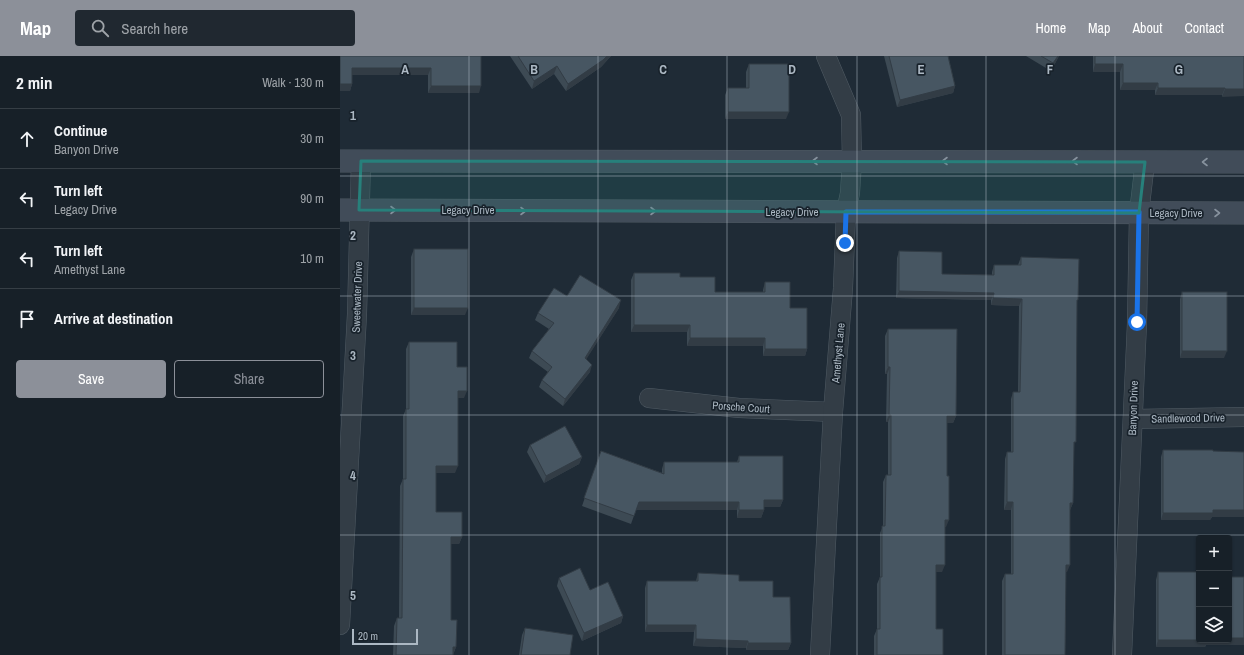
<!DOCTYPE html>
<meta charset="utf-8">
<style>
body{margin:0;font-family:"Archivo Narrow",sans-serif;background:#202830;color:#f1f3f6}
.controls{position:absolute;right:12px;bottom:12px;display:grid;overflow:hidden;border-radius:4px;box-shadow:0 1px 3px #0004}
.controls button{width:36px;height:36px;display:grid;place-items:center;padding:0;border:0;border-bottom:1px solid #363e45;background:#172028;color:#f1f3f6;font:20px sans-serif}
.scale{position:absolute;left:12px;bottom:10px;width:66px;box-sizing:border-box;padding-left:4px;border:2px solid #acb8c3;border-top:0;font-size:11px;line-height:14px;white-space:nowrap;color:#acb8c3;-webkit-text-stroke:3px #18222b;paint-order:stroke}
.stop{position:absolute;width:12px;height:12px;margin:-9px;border:3px solid #1a73e8;border-radius:50%;background:#fff}
.stop.end{background:#1a73e8;border-color:#fff;box-shadow:0 1px 4px #0008}
.list{margin:0;padding:0;list-style:none}
h2{display:flex;justify-content:space-between;align-items:center;height:52px;margin:0;padding:0 16px;font-size:17px}
h2 small{font-size:13px;font-weight:400;color:#9ea3a8}
.list li{display:grid;grid-template-columns:26px 1fr auto;gap:12px;align-items:center;box-sizing:border-box;height:60px;padding:0 16px;border-top:1px solid #363e45}
.list b{display:block;font-size:15px;white-space:nowrap}
.list p{margin:0;font-size:13px;white-space:nowrap;color:#9ea3a8}
.list em{font-size:13px;font-style:normal;color:#9ea3a8}
.actions{display:flex;gap:8px;padding:12px 16px}
.actions a{flex:1;padding:9px 0;border:1px solid #8c9099;border-radius:4px;text-align:center;font-size:14px;color:#8c9099}
.actions .main{background:#8c9099;color:#fff}
.icon{flex:none;width:22px;height:22px;fill:none;stroke:currentColor;stroke-width:2;stroke-linecap:round;stroke-linejoin:round}
.map{position:relative;flex:none;width:904px;height:599px;overflow:hidden}
header{display:flex;align-items:center;gap:24px;box-sizing:border-box;height:56px;padding:0 20px;background:#8c9099;color:#fff}
header strong{font-size:19px}
nav{display:flex;gap:22px;margin-inline-start:auto;font-size:14px}
.search{width:280px;height:36px;background:#202830;display:flex;align-items:center;gap:10px;box-sizing:border-box;padding:0 14px;border-radius:4px;color:#9ea3a8;font-size:15px}
main{display:flex}
aside{flex:1;background:#172028}
.map>svg:first-child{display:block}
.lines{fill:none;stroke-linecap:round;stroke-linejoin:round}
.minor-casing{stroke:#505b64;stroke-width:20}
.secondary-casing{stroke:#505b64;stroke-width:23}
.minor{stroke:#333d46;stroke-width:19}
.secondary{stroke:#414c59;stroke-width:22}
.wall{fill:#3d4a54}
.shaded-wall{fill:#323c45}
.building{fill:#475662;stroke:#323c45}
.oneway{stroke:#87929e}
.route{stroke:#1a73e8;stroke-width:5}
.marked{fill:#27807b;fill-opacity:0.2;stroke:#27807b;stroke-width:3;stroke-linejoin:round}
.grid{fill:none;stroke:#acb8c3;stroke-width:1;stroke-opacity:0.55}
.labels{text-anchor:middle;dominant-baseline:central;stroke-width:3.5;stroke-linejoin:round;paint-order:stroke}
.street-label{font-size:11px;fill:#acb8c3;stroke:#18222b}
.grid-label{font-size:13px;text-anchor:middle;font-weight:bold;fill:#acb8c3;stroke:#18222b;stroke-width:3.5;stroke-linejoin:round;paint-order:stroke}
</style>
<header>
<strong>Map</strong>
<div class="search"><svg class="icon" aria-label="search" viewBox="0 0 24 24"><circle cx="10" cy="10" r="6"/><path d="M15 15l6 6"/></svg>Search here</div>
<nav><a>Home</a><a>Map</a><a>About</a><a>Contact</a></nav>
</header>
<main>
<aside>
<h2>2 min<small>Walk · 130 m</small></h2>
<ul class="list">
<li><svg class="icon" aria-label="ahead" viewBox="0 0 24 24"><path d="M12 20V5M6 11l6-6 6 6"/></svg><div><b>Continue</b><p>Banyon Drive</p></div><em>30 m</em></li>
<li><svg class="icon" aria-label="left" viewBox="0 0 24 24"><path d="M17 20v-9H6M10 6l-5 5 5 5"/></svg><div><b>Turn left</b><p>Legacy Drive</p></div><em>90 m</em></li>
<li><svg class="icon" aria-label="left" viewBox="0 0 24 24"><path d="M17 20v-9H6M10 6l-5 5 5 5"/></svg><div><b>Turn left</b><p>Amethyst Lane</p></div><em>10 m</em></li>
<li><svg class="icon" aria-label="arrive" viewBox="0 0 24 24"><path d="M6 21V4h12l-3 4 3 4H6"/></svg><div><b>Arrive at destination</b></div></li>
</ul>
<div class="actions"><a class="main">Save</a><a>Share</a></div>
</aside>
<div class="map">
<svg width="904" height="599" viewBox="0 0 904 599">
<rect width="100%" height="100%" fill="#1f2b36"/>
<g class="lines">
<g class="minor-casing">
<g id="minor">
<polyline points="309,342 399,352 493,356"/>
<polyline points="793,363 904,361"/>
<polyline points="0,569 17,258 21,105"/>
<polyline points="480,599 493,356 503,232 506,156 510,137 512,105 511,59 486,0"/>
<polyline points="782,599 797,267 799,157 805,106"/>
</g>
</g>
<g class="secondary-casing">
<g id="secondary">
<polyline points="0,105 904,106"/>
<polyline points="0,154 904,157"/>
</g>
</g>
<use href="#minor" class="minor"/>
<use href="#secondary" class="secondary"/>
</g>
<g class="wall">
<polygon points="0,0 141,0 139,37 88,37 88,19 12,19 12,28 10,35"/>
<polygon points="170,0 271,0 261,11 226,35 214,18 192,33"/>
<polygon points="544,0 608,0 615,30 613,37 557,51"/>
<polygon points="686,0 719,0 711,15"/>
<polygon points="753,0 904,0 882,41 882,39 815,39 815,34 780,34 780,16 753,16"/>
<polygon points="409,8 446,63 385,63 385,39 388,32 406,32 406,16"/>
<polygon points="74,193 125,259 71,259 71,201"/>
<polygon points="559,195 602,218 652,219 652,216 654,209 678,209 681,201 737,248 733,447 730,454 727,516 726,516 725,599 662,599 662,525 665,518 671,518 671,454 664,454 665,403 667,396 671,396 671,343 673,336 678,336 679,250 651,249 651,244 556,242 557,202"/>
<polygon points="294,217 340,221 375,236 423,236 423,234 425,226 450,252 467,293 465,300 423,300 423,290 347,290 347,276 291,276 291,224"/>
<polygon points="842,236 884,302 840,302 840,243"/>
<polygon points="227,240 279,252 246,303 250,316 223,350 199,331 202,324 208,316 189,302 192,295 209,273 195,264 198,257"/>
<polygon points="548,273 616,360 613,367 607,367 606,471 605,471 602,516 596,516 596,573 603,599 534,599 534,580 537,573 537,528 540,521 540,477 543,470 543,426 546,419 548,419 548,366 546,366 547,318 545,318 545,280"/>
<polygon points="69,286 117,311 124,342 118,342 115,417 96,417 96,456 122,481 119,488 111,488 111,564 116,591 113,599 53,599 54,570 57,562 59,562 60,430 63,423 63,360 66,353 66,293"/>
<polygon points="190,389 242,401 239,408 204,427 187,396"/>
<polygon points="823,394 873,395 904,461 872,461 870,464 821,464 821,401"/>
<polygon points="261,395 322,417 322,413 324,406 397,406 399,400 443,444 440,451 424,451 424,454 421,462 397,462 397,454 296,454 291,468 242,450"/>
<polygon points="818,516 904,589 866,589 865,591 816,591 816,524"/>
<polygon points="358,517 399,525 433,541 451,587 448,594 406,594 406,592 353,590 354,576 305,576 305,532 307,525 356,525"/>
<polygon points="219,522 250,534 283,560 281,567 242,585 217,530"/>
<polygon points="185,572 230,599 179,599 182,579"/>
</g>
<g class="shaded-wall">
<polygon points="267,0 271,0 261,11 226,35 228,28"/>
<polygon points="718,0 719,0 711,15 713,7"/>
<polygon points="755,8 783,8 780,16 753,16"/>
<polygon points="217,10 214,18 192,33 194,25"/>
<polygon points="12,12 91,12 88,19 10,19"/>
<polygon points="783,27 818,27 815,34 780,34"/>
<polygon points="0,28 12,28 10,35 0,35"/>
<polygon points="91,30 141,30 139,37 88,37"/>
<polygon points="615,30 613,37 557,51 560,44"/>
<polygon points="818,32 885,32 882,39 815,39"/>
<polygon points="885,33 904,33 904,40 882,41"/>
<polygon points="388,56 449,56 446,63 385,63"/>
<polygon points="559,235 654,237 651,244 556,242"/>
<polygon points="653,242 682,243 679,250 651,249"/>
<polygon points="281,244 279,252 242,310 245,302"/>
<polygon points="74,252 128,252 125,259 71,259"/>
<polygon points="294,269 350,269 347,276 291,276"/>
<polygon points="350,282 425,282 423,290 347,290"/>
<polygon points="425,293 467,293 465,300 423,300"/>
<polygon points="842,295 887,295 884,302 840,302"/>
<polygon points="252,309 250,316 223,350 225,343"/>
<polygon points="548,311 550,311 547,318 545,318"/>
<polygon points="118,335 127,335 124,342 115,342"/>
<polygon points="549,359 551,359 548,366 546,366"/>
<polygon points="607,360 616,360 613,367 604,367"/>
<polygon points="242,401 239,408 204,427 206,420"/>
<polygon points="96,410 118,410 115,417 94,417"/>
<polygon points="424,444 443,444 440,451 421,451"/>
<polygon points="299,446 399,446 397,454 296,454"/>
<polygon points="667,446 673,446 671,454 664,454"/>
<polygon points="730,447 733,447 730,454 727,454"/>
<polygon points="399,454 424,454 421,462 397,462"/>
<polygon points="873,454 904,454 904,461 872,461 870,464 821,464 823,457"/>
<polygon points="605,464 609,464 606,471 602,471"/>
<polygon points="111,481 122,481 119,488 109,488"/>
<polygon points="596,509 605,509 602,516 594,516"/>
<polygon points="726,509 730,509 727,516 724,516"/>
<polygon points="283,560 281,567 242,585 244,577"/>
<polygon points="307,569 356,569 354,576 305,576"/>
<polygon points="889,582 904,582 904,589 866,589 865,591 816,591 818,584 889,584"/>
<polygon points="356,583 408,585 406,592 353,590"/>
<polygon points="408,587 451,587 448,594 406,594"/>
<polygon points="113,591 116,591 113,598 110,598"/>
</g>
<g class="building">
<polygon points="0,0 141,0 141,30 91,30 91,12 12,12 12,28 0,28"/>
<polygon points="178,0 267,0 263,4 228,28 217,10 194,25"/>
<polygon points="549,0 608,0 615,30 560,44"/>
<polygon points="701,0 718,0 713,7"/>
<polygon points="755,0 904,0 904,33 885,33 885,32 818,32 818,27 783,27 783,8 755,8"/>
<polygon points="409,8 449,8 449,56 388,56 388,32 409,32"/>
<rect x="74" y="193" width="54" height="59"/>
<polygon points="559,195 602,196 602,218 654,219 654,209 681,209 681,201 739,203 738,244 737,244 736,386 734,386 733,447 730,447 730,509 726,509 725,599 665,599 665,518 673,518 673,446 667,446 667,396 673,396 673,336 680,336 682,243 653,242 654,237 559,235"/>
<polygon points="294,217 340,217 340,221 375,221 375,236 425,236 425,226 450,226 450,252 467,252 467,293 425,293 425,282 350,282 350,269 294,269"/>
<polygon points="240,219 281,244 245,302 252,309 225,343 202,324 212,311 192,295 214,267 198,257 214,232 227,240"/>
<rect x="842" y="236" width="45" height="59"/>
<polygon points="548,273 617,273 616,360 607,360 607,420 609,420 609,464 605,464 605,509 596,509 596,573 603,573 603,599 537,599 537,573 540,573 540,521 542,521 542,470 545,470 546,419 551,419 551,359 549,359 550,311 548,311"/>
<polygon points="69,286 117,286 117,311 127,311 127,335 118,335 118,410 96,410 96,456 122,456 122,481 111,481 111,564 117,564 116,591 113,591 113,599 56,599 57,562 62,562 63,423 66,423 66,353 69,353"/>
<polygon points="225,370 242,401 206,420 190,389"/>
<polygon points="823,394 873,394 873,395 904,396 904,454 873,454 873,457 823,457"/>
<polygon points="261,395 324,418 324,406 399,406 399,400 443,400 443,444 424,444 424,454 399,454 399,446 299,446 294,460 244,442"/>
<polygon points="240,512 250,534 268,526 283,560 244,577 219,522"/>
<rect x="818" y="516" width="41" height="68"/>
<polygon points="358,517 399,519 399,525 433,525 433,541 450,541 451,587 408,587 408,585 356,583 356,569 307,569 307,525 358,525"/>
<rect x="889" y="521" width="15" height="61"/>
<polygon points="185,572 233,579 230,599 181,599"/>
</g>
<defs><path id="oneway-chevron" d="M-2-3.5L2.5 0L-2 3.5" fill="none" stroke-width="1.6" stroke-linecap="round" stroke-linejoin="round"/></defs>
<g class="oneway">
<use href="#oneway-chevron" transform="translate(475 105) rotate(180)"/>
<use href="#oneway-chevron" transform="translate(605 105) rotate(-180)"/>
<use href="#oneway-chevron" transform="translate(735 105) rotate(-180)"/>
<use href="#oneway-chevron" transform="translate(865 106) rotate(-180)"/>
<use href="#oneway-chevron" transform="translate(53 154)"/>
<use href="#oneway-chevron" transform="translate(183 155)"/>
<use href="#oneway-chevron" transform="translate(313 155)"/>
<use href="#oneway-chevron" transform="translate(877 157)"/>
</g>
<g class="lines">
<polyline class="route" points="505,187 506,156 799,156 797,266"/>
</g>
<path class="marked" d="M21,105L805,106L799,157L19,154Z"/>
<path class="grid" d="M129,0V599M258,0V599M387,0V599M517,0V599M646,0V599M775,0V599M0,120H904M0,240H904M0,359H904M0,479H904"/>
<g class="labels">
<g class="street-label">
<text x="128" y="154">Legacy Drive</text>
<text x="452" y="156">Legacy Drive</text>
<text x="836" y="157">Legacy Drive</text>
<text transform="translate(17 241) rotate(-88)">Sweetwater Drive</text>
<text transform="translate(498 297) rotate(-85)">Amethyst Lane</text>
<text transform="translate(401 351) rotate(4)">Porsche Court</text>
<text transform="translate(793 352) rotate(-88)">Banyon Drive</text>
<text transform="translate(848 362) rotate(-1)">Sandlewood Drive</text>
</g>
</g>
<g class="grid-label">
<text x="65" y="18">A</text>
<text x="194" y="18">B</text>
<text x="323" y="18">C</text>
<text x="452" y="18">D</text>
<text x="581" y="18">E</text>
<text x="710" y="18">F</text>
<text x="839" y="18">G</text>
<text x="13" y="64">1</text>
<text x="13" y="184">2</text>
<text x="13" y="304">3</text>
<text x="13" y="424">4</text>
<text x="13" y="544">5</text>
</g>
</svg>
<div class="controls">
<button>+</button>
<button>−</button>
<button><svg class="icon" aria-label="layers" viewBox="0 0 24 24"><path d="M12 4l9 5-9 5-9-5zM3 14l9 5 9-5"/></svg></button>
</div>
<div class="scale">20 m</div>
<div class="stop" style="left:797px;top:266px"></div>
<div class="stop end" style="left:505px;top:187px"></div>
</div>
</main>
